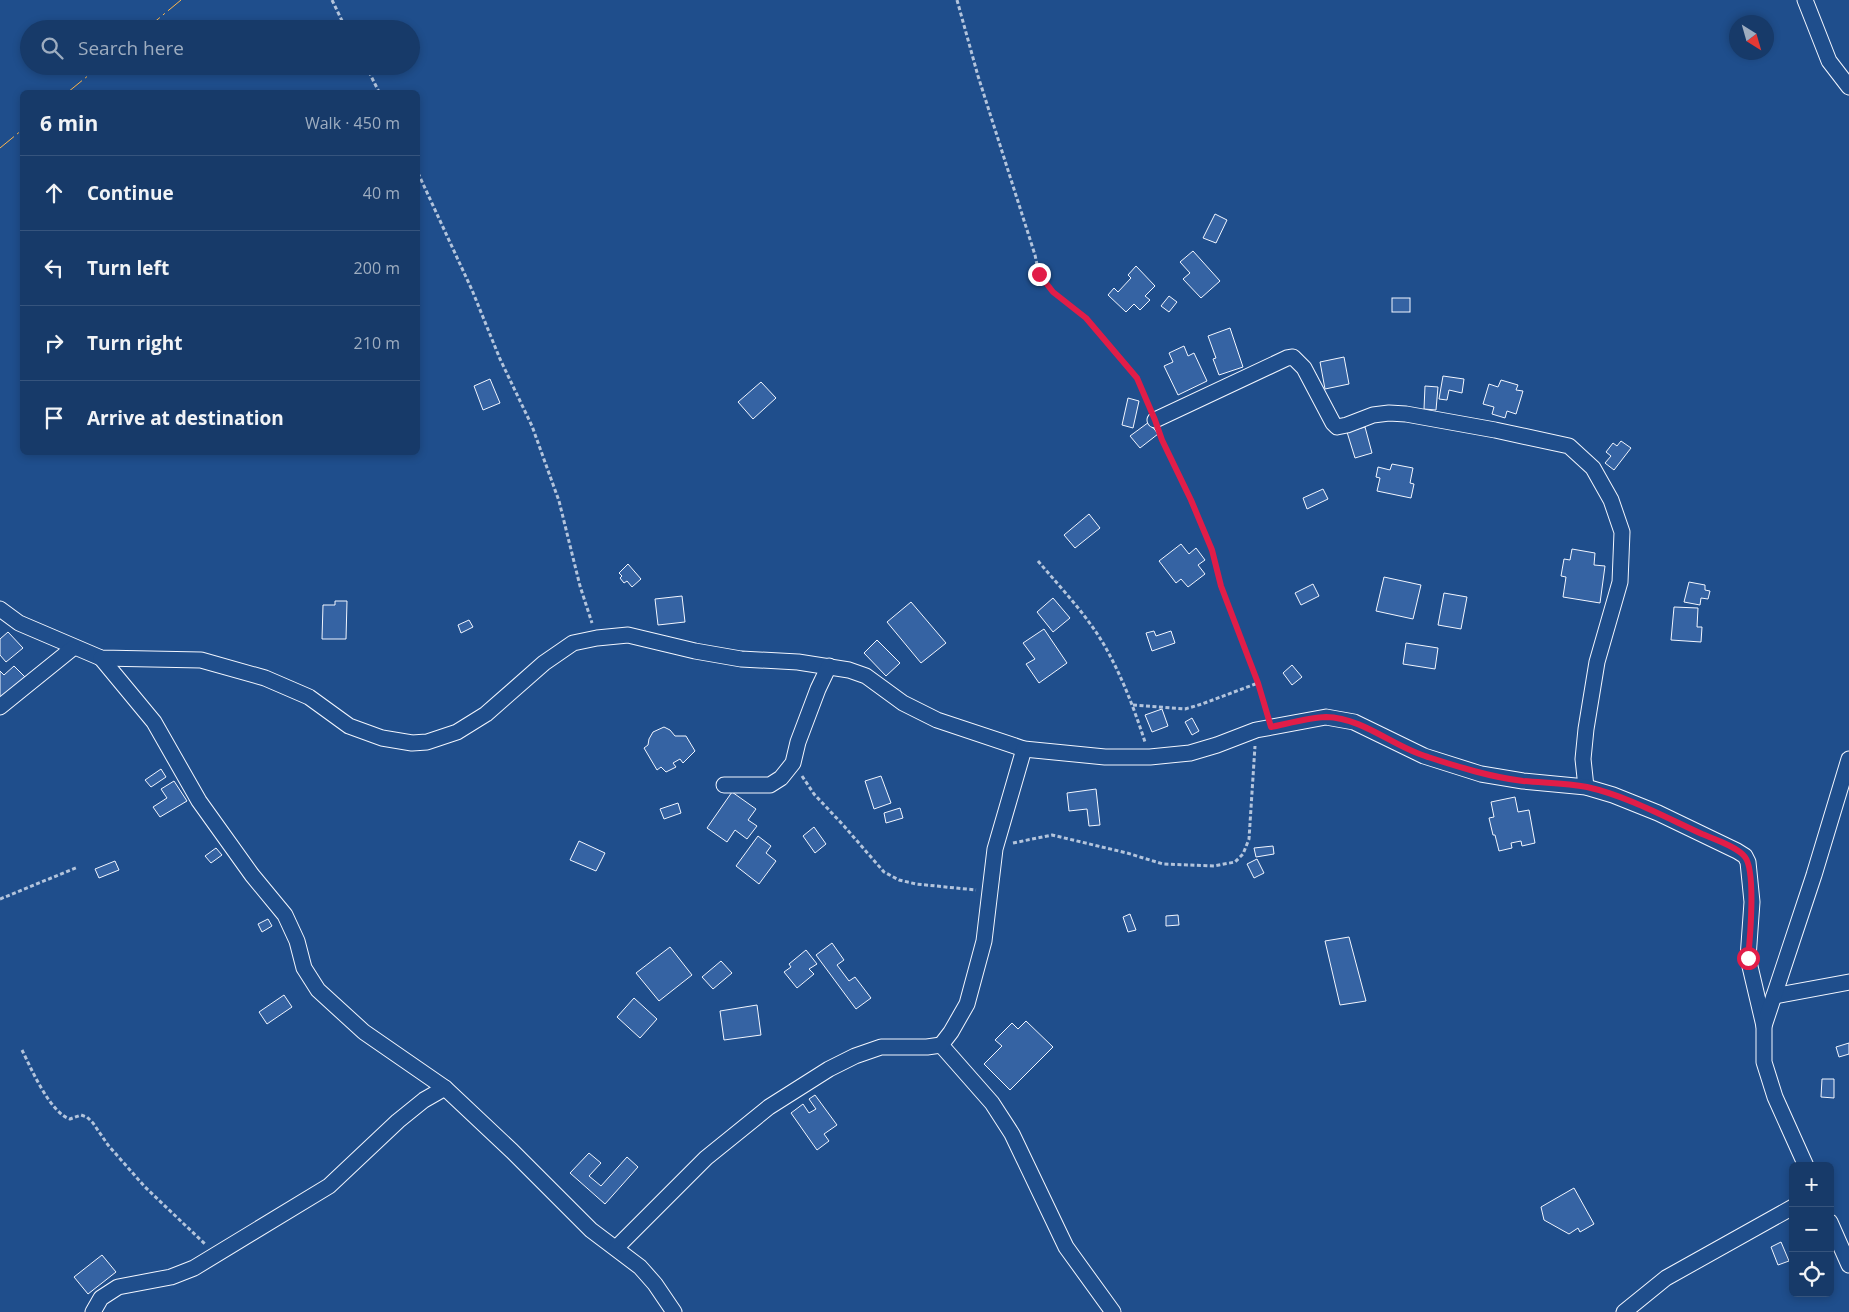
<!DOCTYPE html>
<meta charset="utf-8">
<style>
body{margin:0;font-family:"Open Sans",sans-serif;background:#20416f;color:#f1f3f6}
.controls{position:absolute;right:15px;bottom:15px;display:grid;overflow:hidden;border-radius:8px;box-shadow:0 2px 8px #0003}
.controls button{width:45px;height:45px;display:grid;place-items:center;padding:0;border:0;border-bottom:1px solid #36547d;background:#173a69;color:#f1f3f6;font:25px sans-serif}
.compass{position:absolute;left:1729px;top:15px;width:45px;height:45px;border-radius:50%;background:#173a69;box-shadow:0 2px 8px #0003;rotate:143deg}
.stop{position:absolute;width:15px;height:15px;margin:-11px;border:4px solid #e11d48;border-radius:50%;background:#fff}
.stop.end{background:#e11d48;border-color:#fff;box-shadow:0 1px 5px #0008}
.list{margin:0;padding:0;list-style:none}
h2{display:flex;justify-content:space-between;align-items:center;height:65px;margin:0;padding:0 20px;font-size:21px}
h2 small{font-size:16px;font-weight:400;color:#9eadc0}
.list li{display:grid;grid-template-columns:32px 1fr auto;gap:15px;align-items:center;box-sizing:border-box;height:75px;padding:0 20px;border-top:1px solid #36547d}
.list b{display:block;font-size:19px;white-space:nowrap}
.list em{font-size:16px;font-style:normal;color:#9eadc0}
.icon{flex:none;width:28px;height:28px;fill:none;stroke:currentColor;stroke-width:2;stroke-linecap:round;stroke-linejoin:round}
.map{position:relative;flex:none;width:1849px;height:1312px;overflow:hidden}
.search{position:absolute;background:#173a69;box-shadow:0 2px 8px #0003;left:20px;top:20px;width:400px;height:55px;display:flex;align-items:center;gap:12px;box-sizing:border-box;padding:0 18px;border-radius:28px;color:#9eadc0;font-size:19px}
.panel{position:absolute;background:#173a69;box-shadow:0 2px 8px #0003;left:20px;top:90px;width:400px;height:365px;border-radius:8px}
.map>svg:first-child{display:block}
.building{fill:#3563a3;stroke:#f2f6ff}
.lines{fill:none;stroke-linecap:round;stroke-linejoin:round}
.street-casing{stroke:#f2f6ff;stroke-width:17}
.path{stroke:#b3c4dc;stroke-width:3;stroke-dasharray:4 2.5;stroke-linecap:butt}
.street{stroke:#1f4e8c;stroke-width:15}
.power{stroke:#ffb74d;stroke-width:1;stroke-dasharray:18 4 2.5 4;stroke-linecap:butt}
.route{stroke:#e11d48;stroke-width:6}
</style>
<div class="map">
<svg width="1849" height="1312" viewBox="0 0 1849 1312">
<rect width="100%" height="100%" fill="#1f4e8c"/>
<g class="building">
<polygon points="1215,214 1227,220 1216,243 1203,238"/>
<polygon points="1193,251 1220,281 1201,298 1183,279 1190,273 1180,262"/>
<polygon points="1136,266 1155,286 1145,296 1150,300 1140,310 1134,304 1126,312 1108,295 1114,288 1118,292 1131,278 1128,275"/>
<polygon points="1169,296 1177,302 1169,312 1161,306"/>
<rect x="1392" y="298" width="18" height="14"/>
<polygon points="1230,328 1243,367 1219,375 1213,359 1216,358 1208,336"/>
<polygon points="1184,346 1188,356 1194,353 1207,381 1178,395 1164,366 1173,362 1169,353"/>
<polygon points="1344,357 1349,384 1325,389 1320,362"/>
<polygon points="1443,376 1464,379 1462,393 1449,390 1447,400 1439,399"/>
<polygon points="490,379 500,403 483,410 474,386"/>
<polygon points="1501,380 1518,385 1516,390 1523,391 1516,414 1507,411 1505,418 1492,414 1494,407 1483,404 1489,384 1498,387"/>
<polygon points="761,382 776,398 753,419 738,402"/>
<polygon points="1425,386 1438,387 1436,410 1424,409"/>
<polygon points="1128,398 1139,401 1133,428 1122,425"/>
<polygon points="1149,422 1158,434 1140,448 1130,436"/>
<polygon points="1365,427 1372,453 1355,458 1347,432"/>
<polygon points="1621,441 1631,448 1614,470 1605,463 1611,456 1606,452 1613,443 1617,446"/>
<polygon points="1392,464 1413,468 1410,483 1414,484 1411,498 1377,491 1380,478 1376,477 1378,467 1390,470"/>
<polygon points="1323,489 1328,499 1307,509 1303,498"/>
<polygon points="1089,514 1100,528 1075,548 1064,535"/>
<polygon points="1181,544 1189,554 1196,548 1205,560 1198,565 1205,574 1188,587 1181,579 1176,583 1159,561"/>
<polygon points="1572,549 1595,553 1594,565 1605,566 1600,603 1563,597 1566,577 1561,576 1564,559 1570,560"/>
<polygon points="628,564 641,579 632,587 627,581 624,583 620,578 622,576 619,573"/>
<polygon points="1384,577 1421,585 1413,619 1376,611"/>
<polygon points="1689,582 1705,585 1705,590 1710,591 1708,599 1701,598 1700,605 1684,602"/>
<polygon points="1313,584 1319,596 1301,605 1295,593"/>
<polygon points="1444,593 1467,597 1461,629 1438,625"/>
<polygon points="682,596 685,622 658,625 655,599"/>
<polygon points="1053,598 1070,618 1053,632 1037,612"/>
<polygon points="335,601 347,601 346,639 322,639 323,605 335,605"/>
<polygon points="911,602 946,643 921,663 887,622"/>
<polygon points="1674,607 1698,608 1697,627 1702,627 1701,642 1671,640"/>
<polygon points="469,620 473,627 461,633 458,625"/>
<polygon points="1044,629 1067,663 1039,683 1026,664 1035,659 1023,643"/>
<polygon points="1154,631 1156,636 1171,631 1175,643 1152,651 1146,633"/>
<polygon points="8,632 23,648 6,662 0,655 0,639"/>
<polygon points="877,640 900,663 886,676 864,653"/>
<polygon points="1406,643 1438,648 1435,669 1403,664"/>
<polygon points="1292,665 1302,677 1292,685 1283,673"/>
<polygon points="14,666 25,677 0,701 0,671 4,675"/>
<polygon points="1162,709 1168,726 1152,732 1145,715"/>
<polygon points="1192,718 1199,731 1192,735 1185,722"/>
<polygon points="664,727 670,730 675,736 686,736 695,751 683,763 680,759 673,763 676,767 666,772 661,767 657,770 644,748 648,745 649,739 653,732"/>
<polygon points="161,769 166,777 151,787 145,780"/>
<polygon points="881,776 891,803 874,809 865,781"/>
<polygon points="174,781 187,801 160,817 153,807 167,798 161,789"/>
<polygon points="1096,789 1100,825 1089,826 1087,809 1069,811 1067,793"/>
<polygon points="732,792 756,809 748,820 757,826 747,839 735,830 727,842 707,828"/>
<polygon points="1515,797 1518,812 1529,810 1535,843 1522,846 1521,841 1511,843 1512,848 1499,851 1495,835 1493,835 1489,818 1494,817 1491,802"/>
<polygon points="678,803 681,813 664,819 660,809"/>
<polygon points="900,808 903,818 886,823 884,813"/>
<polygon points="814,827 826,844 815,853 803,836"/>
<polygon points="758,836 771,846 766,853 776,861 759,884 736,866"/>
<polygon points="579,841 605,853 596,871 570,860"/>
<polygon points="1273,846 1274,854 1256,857 1254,848"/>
<polygon points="216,848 222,855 211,863 205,856"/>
<polygon points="1257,859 1264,873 1254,878 1247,864"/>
<polygon points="115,861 119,870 99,878 95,869"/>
<polygon points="1130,914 1136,930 1128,932 1123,917"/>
<polygon points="1178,915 1179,925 1166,926 1166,916"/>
<polygon points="268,919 272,926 262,932 258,924"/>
<polygon points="1349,937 1366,1001 1340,1005 1325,941"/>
<polygon points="832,943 844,960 837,965 849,981 855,977 871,998 856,1009 816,955"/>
<polygon points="670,947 692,975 659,1001 636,973"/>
<polygon points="806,950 817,964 809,969 814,974 797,988 784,972 791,967 789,964"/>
<polygon points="721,961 732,973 713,989 702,977"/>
<polygon points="284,995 292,1007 267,1024 259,1012"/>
<polygon points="634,998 657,1019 640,1038 617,1017"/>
<polygon points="757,1005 761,1035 724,1040 720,1011"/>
<polygon points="1026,1021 1053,1047 1010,1090 984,1064 1002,1046 995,1040 1012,1023 1018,1029"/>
<polygon points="1849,1043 1849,1054 1839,1057 1836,1047"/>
<polygon points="1822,1079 1834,1079 1834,1098 1821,1097"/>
<polygon points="815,1095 837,1125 824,1134 829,1141 817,1150 791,1113 803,1104 809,1113 816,1109 809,1099"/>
<polygon points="589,1153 601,1163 589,1176 601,1186 627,1157 638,1167 605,1204 570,1173"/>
<polygon points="1574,1188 1594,1224 1580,1232 1578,1228 1569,1234 1544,1220 1541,1207"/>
<polygon points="1781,1242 1789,1261 1778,1265 1771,1247"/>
<polygon points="102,1255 116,1272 88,1294 74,1277"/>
</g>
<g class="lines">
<g class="street-casing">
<g id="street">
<polyline points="1805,0 1829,61 1849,87"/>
<polyline points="1155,420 1287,358 1293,357 1304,368 1333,423 1337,427 1347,425 1373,415 1389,413 1406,414 1495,430 1569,446 1593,468 1611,500 1622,532 1620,582 1597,662 1586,729 1583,759 1586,787"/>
<polyline points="0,609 19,623 101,658 201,660 265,678 309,697 349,726 382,738 412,743 427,742 457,732 486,714 544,663 573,643 597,638 628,635 695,651 741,659 798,662 849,670 866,676 903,703 937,720 1024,749 1105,757 1150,757 1190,753 1217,745 1256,730 1326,717 1354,722 1424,756 1481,774 1523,781 1586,787 1613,795 1658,813 1737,851 1745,856 1748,862 1752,902 1748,958 1764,1026"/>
<polyline points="101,658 154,722 199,801 252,875 285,915 297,941 304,968 318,990 364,1032 445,1088 512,1151 591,1230 640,1267 655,1284 674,1312"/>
<polyline points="0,707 73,648"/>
<polyline points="724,785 770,785 781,778 793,763 798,742 818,689 829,666"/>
<polyline points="1774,996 1849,982"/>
<polyline points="941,1045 992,1103 1012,1134 1066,1247 1113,1312"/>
<polyline points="1806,1166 1775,1097 1764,1062 1764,1026 1814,875 1849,759"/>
<polyline points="1830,1222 1849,1265"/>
<polyline points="616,1248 706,1158 769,1107 829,1069 855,1056 881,1047 927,1047 941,1045 951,1032 967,1004 984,941 995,849 1024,749"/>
<polyline points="93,1312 101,1298 118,1287 171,1277 194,1268 329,1186 398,1121 424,1100 445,1088"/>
<polyline points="1624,1312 1666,1278 1793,1207"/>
</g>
</g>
<g class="path">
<polyline points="332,0 346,29"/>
<polyline points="957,0 978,76 1035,255 1039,274 1053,292 1086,318 1137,378 1150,407"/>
<polyline points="366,66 379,92"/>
<polyline points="418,173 472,290 500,359 532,426 559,501 580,586 592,623"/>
<polyline points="1160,434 1191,500 1212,550 1221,587 1258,683 1266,713"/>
<path d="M1038,561C1060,587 1085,613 1103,643C1121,674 1134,708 1145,742"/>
<polyline points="1133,705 1185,709 1202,704 1258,683"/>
<polyline points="802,776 814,794 844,826 884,872 899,880 916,884 976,890"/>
<polyline points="1013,843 1052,835 1127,853 1163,864 1214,866 1235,862 1243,854 1249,839 1255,746"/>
<polyline points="0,899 78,867"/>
<path d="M22,1050C31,1068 50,1113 70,1119L81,1115L87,1117L93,1123L108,1145L145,1187L205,1244"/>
</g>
<use href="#street" class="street"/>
<g class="power">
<polyline points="146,29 181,0"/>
<polyline points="68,92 100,66"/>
<polyline points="0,148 22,130"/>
</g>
</g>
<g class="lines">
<path class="route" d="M1039,274L1053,292L1086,318L1137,378L1155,420L1162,440L1191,500L1212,550L1221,586L1258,683L1271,727C1286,724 1311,717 1326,717C1364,718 1393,747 1428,757C1459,767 1490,777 1523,781C1544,783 1566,783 1587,787C1627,796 1665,817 1702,834C1714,839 1738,847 1745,857C1756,871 1750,939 1748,958"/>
</g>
</svg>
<div class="controls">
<button>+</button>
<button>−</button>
<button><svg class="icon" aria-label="locate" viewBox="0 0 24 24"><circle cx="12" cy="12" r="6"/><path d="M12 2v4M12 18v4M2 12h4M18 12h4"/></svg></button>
</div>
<svg class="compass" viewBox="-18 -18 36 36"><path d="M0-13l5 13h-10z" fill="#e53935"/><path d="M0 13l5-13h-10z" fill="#9eadc0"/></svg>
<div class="stop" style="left:1748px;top:958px"></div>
<div class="stop end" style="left:1039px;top:274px"></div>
<div class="search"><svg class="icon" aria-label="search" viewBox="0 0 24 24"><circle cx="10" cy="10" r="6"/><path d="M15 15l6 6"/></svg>Search here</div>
<section class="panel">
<h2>6 min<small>Walk · 450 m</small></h2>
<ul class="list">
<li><svg class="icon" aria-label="ahead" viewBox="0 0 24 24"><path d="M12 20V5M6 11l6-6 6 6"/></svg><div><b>Continue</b></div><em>40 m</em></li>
<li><svg class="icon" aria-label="left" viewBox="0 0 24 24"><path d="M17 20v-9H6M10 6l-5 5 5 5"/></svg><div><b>Turn left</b></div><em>200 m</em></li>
<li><svg class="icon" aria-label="right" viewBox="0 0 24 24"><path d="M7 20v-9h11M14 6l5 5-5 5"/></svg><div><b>Turn right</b></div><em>210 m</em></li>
<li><svg class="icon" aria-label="arrive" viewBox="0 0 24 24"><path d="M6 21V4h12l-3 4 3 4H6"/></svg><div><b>Arrive at destination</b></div></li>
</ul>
</section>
</div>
